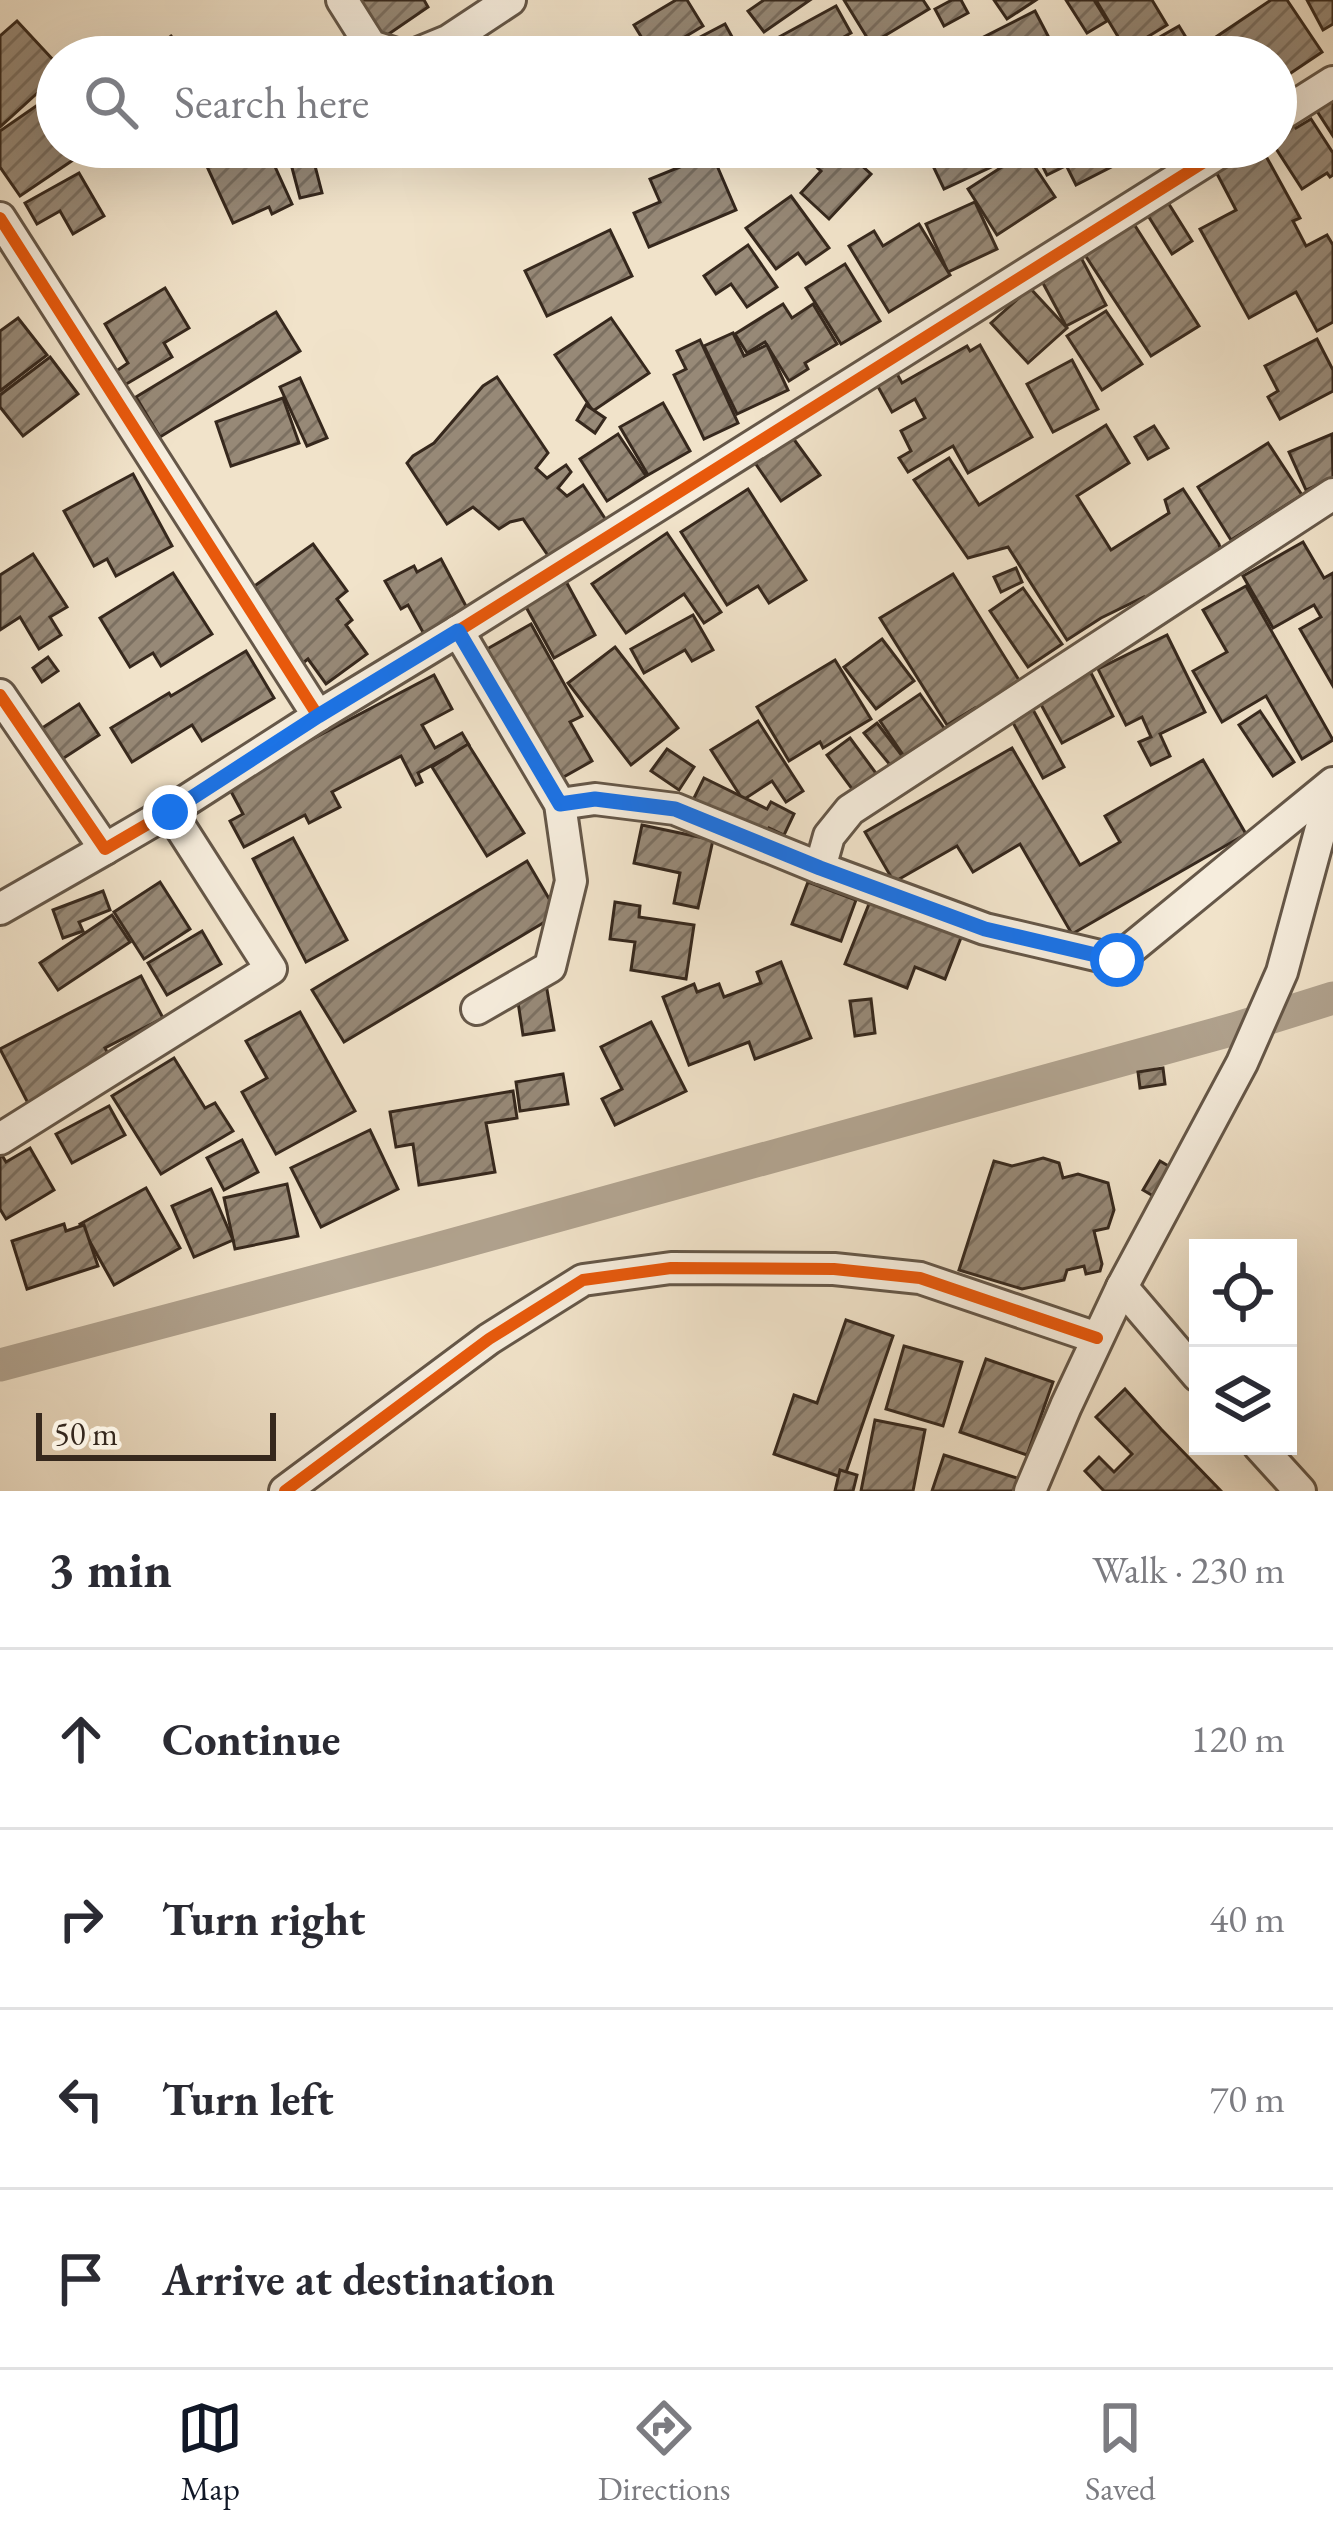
<!DOCTYPE html>
<meta charset="utf-8">
<style>
body{margin:0;font-family:"EB Garamond",serif;background:#f2f2f3;color:#2b2b33}
.controls{position:absolute;right:36px;bottom:36px;display:grid;overflow:hidden;border-radius:0px;box-shadow:0 12px 48px #0002}
.controls button{width:108px;height:108px;display:grid;place-items:center;padding:0;border:0;border-bottom:3px solid #e1e1e2;background:#fff;color:#2b2b33;font:60px sans-serif}
.scale{position:absolute;left:36px;bottom:30px;width:240px;box-sizing:border-box;padding-left:12px;border:6px solid #36281d;border-top:0;font-size:33px;line-height:42px;white-space:nowrap;color:#36281d;-webkit-text-stroke:9px #f6eddd;paint-order:stroke}
.stop{position:absolute;width:36px;height:36px;margin:-27px;border:9px solid #1a73e8;border-radius:50%;background:#fff}
.stop.end{background:#1a73e8;border-color:#fff;box-shadow:0 3px 12px #0008}
.list{margin:0;padding:0;list-style:none}
h2{display:flex;justify-content:space-between;align-items:center;height:156px;margin:0;padding:0 48px;font-size:51px}
h2 small{font-size:39px;font-weight:400;color:#7c7c81}
.list li{display:grid;grid-template-columns:78px 1fr auto;gap:36px;align-items:center;box-sizing:border-box;height:180px;padding:0 48px;border-top:3px solid #e1e1e2}
.list b{display:block;font-size:45px;white-space:nowrap}
.list em{font-size:39px;font-style:normal;color:#7c7c81}
.icon{flex:none;width:66px;height:66px;fill:none;stroke:currentColor;stroke-width:2;stroke-linecap:round;stroke-linejoin:round}
.map{position:relative;flex:none;width:1333px;height:1491px;overflow:hidden}
.search{position:absolute;background:#fff;box-shadow:0 12px 48px #0002;left:36px;right:36px;top:36px;height:132px;display:flex;align-items:center;gap:30px;box-sizing:border-box;padding:0 42px;border-radius:66px;color:#7c7c81;font-size:45px}
.sheet{height:876px;background:#fff}
nav{display:flex;justify-content:space-around;align-items:center;box-sizing:border-box;height:168px;border-top:3px solid #e1e1e2;background:#fff;font-size:33px;color:#7c7c81}
nav a{display:grid;justify-items:center;gap:6px}
nav .on{color:#111827}
.map>svg:first-child{display:block}
.lines{fill:none;stroke-linecap:round;stroke-linejoin:round}
.canal{stroke:#b1a38f;stroke-width:33}
.building{fill:url(#building-hatch);stroke:#36281d;stroke-width:3}
.street-casing{stroke:#655748;stroke-width:36}
.street{stroke:#f6eddd;stroke-width:30}
.cycleway-casing{stroke:#f6eddd;stroke-width:20}
.cycleway{stroke:#e8590c;stroke-width:12}
.route{stroke:#1a73e8;stroke-width:15}
</style>
<div class="map">
<svg width="1333" height="1491" viewBox="0 0 1333 1491">
<defs>
<pattern id="building-hatch" width="6" height="6" patternUnits="userSpaceOnUse" patternTransform="scale(3)"><rect width="6" height="6" fill="#978977"/><path d="M-1 1l2-2M0 6l6-6M5 7l2-2" fill="none" stroke="#7c7061"/></pattern>
</defs>
<rect width="100%" height="100%" fill="#f1e3ca"/>
<filter id="stains"><feTurbulence type="fractalNoise" baseFrequency=".00167" numOctaves="4"/><feColorMatrix values="0 0 0 0 .2 0 0 0 0 .09 0 0 0 0 .02 0 0 0 .5 -.17"/></filter>
<radialGradient id="worn" r=".72"><stop offset=".6" stop-color="#630" stop-opacity="0"/><stop offset="1" stop-color="#630" stop-opacity=".3"/></radialGradient>
<g class="lines">
<polyline class="canal" points="0,1365 426,1252 1234,1029 1333,998"/>
</g>
<g class="building">
<polygon points="352,0 424,0 428,7 380,40"/>
<polygon points="676,0 687,0 703,26 653,56 634,25"/>
<polygon points="764,0 810,0 764,32 748,11"/>
<polygon points="844,0 923,0 929,9 871,44"/>
<polygon points="952,0 961,0 968,13 944,26 935,9"/>
<polygon points="994,0 1036,0 1007,19"/>
<polygon points="1066,0 1094,0 1107,21 1087,33"/>
<polygon points="1096,0 1152,0 1167,25 1126,50"/>
<polygon points="1271,0 1287,0 1322,52 1276,83 1276,57 1225,57 1213,39"/>
<polygon points="1307,0 1333,0 1333,24 1323,30"/>
<polygon points="836,6 851,33 808,57 790,57 779,37"/>
<polygon points="1035,11 1059,57 982,57 974,42"/>
<polygon points="17,21 57,64 57,98 45,86 0,127 0,36"/>
<polygon points="725,24 743,57 662,57"/>
<polygon points="1179,26 1198,57 1132,57 1130,54"/>
<polygon points="171,36 188,57 145,57"/>
<polygon points="1108,39 1121,57 1083,57"/>
<polygon points="1333,92 1333,136 1313,105"/>
<polygon points="39,104 57,130 57,147 69,147 76,158 20,196 0,167 0,131"/>
<polygon points="1286,112 1296,128 1311,119 1333,153 1333,175 1330,177 1327,173 1302,189 1275,147 1276,118"/>
<polygon points="198,147 266,147 292,204 272,214 269,207 233,223"/>
<polygon points="827,147 841,147 871,174 829,219 801,193 821,171 812,163"/>
<polygon points="924,147 995,147 1002,162 944,189"/>
<polygon points="1047,147 1057,147 1067,165 1047,175 1036,153"/>
<polygon points="1057,147 1106,147 1115,165 1076,185"/>
<polygon points="1120,147 1153,147 1131,163"/>
<polygon points="1251,147 1261,147 1300,218 1293,221 1306,246 1327,235 1333,245 1333,322 1317,331 1296,292 1249,318 1200,229 1236,210 1214,168"/>
<polygon points="1025,152 1055,197 997,235 968,189"/>
<polygon points="712,154 736,210 649,247 634,213 660,202 650,179"/>
<polygon points="313,158 322,193 300,198 291,164"/>
<polygon points="79,173 104,216 73,234 60,211 37,224 25,203"/>
<polygon points="1162,193 1192,241 1172,254 1142,206"/>
<polygon points="791,196 829,248 806,264 798,253 776,269 746,228"/>
<polygon points="975,202 997,249 948,272 926,224"/>
<polygon points="1132,221 1199,326 1151,356 1083,252"/>
<polygon points="919,224 950,275 889,312 849,246 874,231 883,246"/>
<polygon points="610,230 632,276 547,316 525,271"/>
<polygon points="748,245 777,287 747,307 731,284 716,294 704,276"/>
<polygon points="1077,250 1106,305 1066,326 1037,272"/>
<polygon points="845,264 880,321 841,344 806,288"/>
<polygon points="165,288 189,328 164,343 172,357 123,386 115,372 128,363 105,324"/>
<polygon points="1030,288 1067,328 1028,363 991,323"/>
<polygon points="783,304 792,318 813,304 837,344 805,363 808,369 789,381 765,342 747,353 735,334"/>
<polygon points="1106,311 1142,364 1102,390 1067,336"/>
<polygon points="276,312 300,351 160,437 136,397"/>
<polygon points="18,318 47,355 0,391 0,331"/>
<polygon points="611,318 649,373 593,411 555,355"/>
<polygon points="733,333 744,356 767,345 788,390 737,414 704,346"/>
<polygon points="1317,339 1333,370 1333,391 1280,419 1268,397 1278,391 1265,366"/>
<polygon points="700,340 738,423 704,439 674,375 686,369 677,351"/>
<polygon points="980,345 1032,437 968,473 953,446 908,472 899,458 911,451 901,431 925,418 915,399 892,412 876,383 896,372 902,383 967,346 970,351"/>
<polygon points="50,357 78,394 23,436 0,407 0,395"/>
<polygon points="1072,360 1098,409 1053,432 1027,384"/>
<polygon points="497,377 548,453 536,468 547,478 566,465 571,472 558,488 567,496 583,485 606,520 549,557 523,519 510,522 499,529 473,507 447,524 407,463 413,456 434,443 483,386"/>
<polygon points="300,378 327,438 307,446 280,387"/>
<polygon points="283,398 299,443 231,466 216,422"/>
<polygon points="663,403 690,451 648,475 620,427"/>
<polygon points="586,405 605,418 595,433 577,420"/>
<polygon points="1106,425 1129,463 1077,496 1111,550 1169,513 1165,500 1183,489 1219,544 1223,559 1150,605 1144,597 1101,618 1067,640 1008,547 968,558 914,480 949,458 979,505"/>
<polygon points="1154,426 1168,448 1148,459 1135,437"/>
<polygon points="618,434 646,476 607,501 580,459"/>
<polygon points="790,434 820,475 781,501 753,460"/>
<polygon points="1332,434 1333,478 1306,490 1289,452"/>
<polygon points="1268,443 1302,495 1231,540 1198,487"/>
<polygon points="133,474 172,546 116,576 107,559 94,566 64,511"/>
<polygon points="748,489 806,580 769,603 758,586 727,605 681,532"/>
<polygon points="667,533 721,612 704,623 684,594 626,633 592,584"/>
<polygon points="1303,542 1324,578 1333,573 1333,686 1300,629 1321,617 1314,605 1273,628 1243,576"/>
<polygon points="313,544 347,591 337,599 352,620 346,625 367,654 326,684 308,659 295,669 242,595"/>
<polygon points="33,554 67,607 50,617 61,635 39,649 20,617 0,630 0,575"/>
<polygon points="441,559 468,610 424,634 408,605 401,609 385,581 414,566 417,572"/>
<polygon points="1016,568 1022,582 1001,592 994,577"/>
<polygon points="173,573 212,634 161,666 153,653 130,667 100,618"/>
<polygon points="562,574 595,635 554,658 520,596"/>
<polygon points="953,574 1027,693 983,720 975,708 947,725 880,618"/>
<polygon points="1246,586 1333,740 1302,759 1266,696 1222,722 1193,671 1227,652 1203,610"/>
<polygon points="1023,588 1062,644 1028,667 990,611"/>
<polygon points="693,615 713,650 692,661 685,650 644,673 631,649"/>
<polygon points="531,624 582,716 570,722 592,761 553,783 480,653"/>
<polygon points="1167,635 1205,712 1160,734 1170,756 1151,765 1139,742 1151,737 1142,717 1126,725 1098,669"/>
<polygon points="882,639 914,681 876,709 844,667"/>
<polygon points="615,647 678,728 631,765 568,683"/>
<polygon points="246,651 274,698 202,741 192,725 132,762 111,728 169,693 171,696"/>
<polygon points="48,657 58,671 42,682 33,668"/>
<polygon points="835,660 871,719 823,748 820,742 789,761 757,707"/>
<polygon points="1090,671 1113,716 1062,743 1038,699"/>
<polygon points="434,675 452,709 422,725 435,748 462,733 469,745 418,773 422,782 416,785 401,756 332,792 340,807 309,823 305,815 244,847 230,821 243,814 227,784"/>
<polygon points="920,694 949,735 908,762 880,721"/>
<polygon points="79,704 99,735 53,765 33,734"/>
<polygon points="1031,706 1064,767 1043,778 1010,717"/>
<polygon points="1260,711 1294,762 1273,776 1239,725"/>
<polygon points="758,721 803,791 786,802 772,781 743,800 711,750"/>
<polygon points="877,723 903,757 891,766 864,733"/>
<polygon points="850,738 878,776 855,793 827,755"/>
<polygon points="468,744 524,833 487,856 432,767"/>
<polygon points="1012,748 1080,865 1120,842 1105,816 1203,760 1246,834 1072,934 1020,844 973,872 957,846 894,882 865,832"/>
<polygon points="667,749 694,767 679,790 651,771"/>
<polygon points="704,778 767,809 771,802 794,814 784,835 769,828 762,843 689,808"/>
<polygon points="642,825 713,840 698,908 674,903 680,873 634,863"/>
<polygon points="293,838 347,940 306,962 253,859"/>
<polygon points="527,861 558,914 344,1042 312,990"/>
<polygon points="160,882 190,929 144,959 114,912"/>
<polygon points="808,882 856,900 841,941 792,924"/>
<polygon points="103,891 110,910 79,922 83,931 63,938 53,910"/>
<polygon points="871,899 962,935 945,979 915,967 907,988 845,964"/>
<polygon points="615,902 640,906 639,917 694,925 686,979 631,970 635,942 610,939"/>
<polygon points="112,915 130,942 58,990 40,963"/>
<polygon points="202,931 221,964 167,995 148,963"/>
<polygon points="781,962 811,1038 755,1059 749,1042 689,1065 663,997 694,984 697,992 719,984 724,997 761,983 757,972"/>
<polygon points="141,976 163,1018 105,1048 113,1064 30,1107 0,1049"/>
<polygon points="546,984 554,1030 523,1035 516,989"/>
<polygon points="871,999 875,1033 855,1036 850,1001"/>
<polygon points="300,1012 355,1111 276,1154 242,1092 267,1078 246,1041"/>
<polygon points="651,1022 686,1091 615,1125 602,1099 622,1089 601,1047"/>
<polygon points="174,1058 205,1108 215,1103 233,1131 161,1174 112,1096"/>
<polygon points="1163,1068 1165,1084 1140,1088 1138,1072"/>
<polygon points="563,1074 568,1104 520,1111 516,1082"/>
<polygon points="513,1091 517,1118 486,1123 495,1172 419,1185 413,1144 396,1147 390,1112"/>
<polygon points="109,1106 125,1135 72,1163 56,1134"/>
<polygon points="370,1130 398,1189 321,1227 291,1168"/>
<polygon points="242,1140 258,1172 224,1190 207,1158"/>
<polygon points="30,1148 54,1190 6,1219 0,1209 0,1152 6,1162"/>
<polygon points="1043,1158 1059,1163 1063,1178 1078,1174 1108,1183 1114,1210 1108,1228 1094,1231 1102,1264 1100,1271 1086,1274 1084,1266 1067,1270 1064,1280 1022,1289 959,1270 994,1161 1012,1166"/>
<polygon points="1160,1161 1177,1171 1160,1200 1143,1190"/>
<polygon points="287,1184 298,1236 235,1249 224,1198"/>
<polygon points="146,1188 180,1248 114,1285 80,1224"/>
<polygon points="211,1189 233,1240 194,1257 172,1206"/>
<polygon points="64,1224 66,1231 84,1225 98,1266 27,1289 12,1241"/>
<polygon points="846,1320 893,1336 844,1478 774,1454 794,1395 817,1403"/>
<polygon points="904,1346 962,1362 943,1426 886,1409"/>
<polygon points="986,1359 1053,1382 1027,1455 960,1432"/>
<polygon points="1125,1389 1161,1429 1221,1491 1104,1491 1085,1471 1099,1457 1114,1472 1132,1454 1096,1417"/>
<polygon points="875,1420 925,1430 913,1491 861,1491"/>
<polygon points="944,1455 1020,1479 1017,1491 932,1491"/>
<polygon points="840,1470 857,1475 853,1491 835,1491"/>
</g>
<g class="lines">
<g class="street-casing">
<g id="street">
<polyline points="342,0 371,46 405,57"/>
<polyline points="409,57 448,41 510,0"/>
<polyline points="1276,118 1333,82"/>
<polyline points="0,218 318,716 170,811 105,849 0,695"/>
<polyline points="458,631 560,804 571,881 550,967 477,1009"/>
<polyline points="318,716 458,631 1228,147"/>
<polyline points="560,804 595,799 675,809 820,868 985,929 1117,960 1333,783"/>
<polyline points="820,868 829,836 850,810 1333,494"/>
<polyline points="0,909 105,849"/>
<polyline points="0,1139 271,969 170,811"/>
<polyline points="1122,1287 1198,1376"/>
<polyline points="1259,1446 1300,1491"/>
<polyline points="285,1491 489,1339 583,1280 671,1268 834,1269 920,1278 1097,1338"/>
<polyline points="1030,1491 1066,1406 1122,1287 1242,1063 1282,972 1333,784"/>
</g>
</g>
<use href="#street" class="street"/>
<g class="cycleway-casing">
<g id="cycleway">
<polyline points="0,218 318,716 170,811 105,849 0,695"/>
<polyline points="318,716 458,631 1228,147"/>
<polyline points="285,1491 489,1339 583,1280 671,1268 834,1269 920,1278 1097,1338"/>
</g>
</g>
<use href="#cycleway" class="cycleway"/>
</g>
<g class="lines">
<polyline class="route" points="170,812 318,716 458,631 560,804 595,799 675,809 820,868 985,929 1117,960"/>
</g>
<rect width="100%" height="100%" filter="url(#stains)"/>
<rect width="100%" height="100%" fill="url(#worn)"/>
</svg>
<div class="controls">
<button><svg class="icon" aria-label="locate" viewBox="0 0 24 24"><circle cx="12" cy="12" r="6"/><path d="M12 2v4M12 18v4M2 12h4M18 12h4"/></svg></button>
<button><svg class="icon" aria-label="layers" viewBox="0 0 24 24"><path d="M12 4l9 5-9 5-9-5zM3 14l9 5 9-5"/></svg></button>
</div>
<div class="scale">50 m</div>
<div class="stop" style="left:1117px;top:960px"></div>
<div class="stop end" style="left:170px;top:812px"></div>
<div class="search"><svg class="icon" aria-label="search" viewBox="0 0 24 24"><circle cx="10" cy="10" r="6"/><path d="M15 15l6 6"/></svg>Search here</div>
</div>
<section class="sheet">
<h2>3 min<small>Walk · 230 m</small></h2>
<ul class="list">
<li><svg class="icon" aria-label="ahead" viewBox="0 0 24 24"><path d="M12 20V5M6 11l6-6 6 6"/></svg><div><b>Continue</b></div><em>120 m</em></li>
<li><svg class="icon" aria-label="right" viewBox="0 0 24 24"><path d="M7 20v-9h11M14 6l5 5-5 5"/></svg><div><b>Turn right</b></div><em>40 m</em></li>
<li><svg class="icon" aria-label="left" viewBox="0 0 24 24"><path d="M17 20v-9H6M10 6l-5 5 5 5"/></svg><div><b>Turn left</b></div><em>70 m</em></li>
<li><svg class="icon" aria-label="arrive" viewBox="0 0 24 24"><path d="M6 21V4h12l-3 4 3 4H6"/></svg><div><b>Arrive at destination</b></div></li>
</ul>
</section>
<nav>
<a class="on"><svg class="icon" aria-label="map" viewBox="0 0 24 24"><path d="M3 6l6-2 6 2 6-2v14l-6 2-6-2-6 2zM9 4v14M15 6v14"/></svg>Map</a>
<a><svg class="icon" aria-label="directions" viewBox="0 0 24 24"><path d="M12 3l9 9-9 9-9-9zM9 14v-3h6M13 9l2 2-2 2"/></svg>Directions</a>
<a><svg class="icon" aria-label="saved" viewBox="0 0 24 24"><path d="M7 4h10v16l-5-4-5 4z"/></svg>Saved</a>
</nav>
